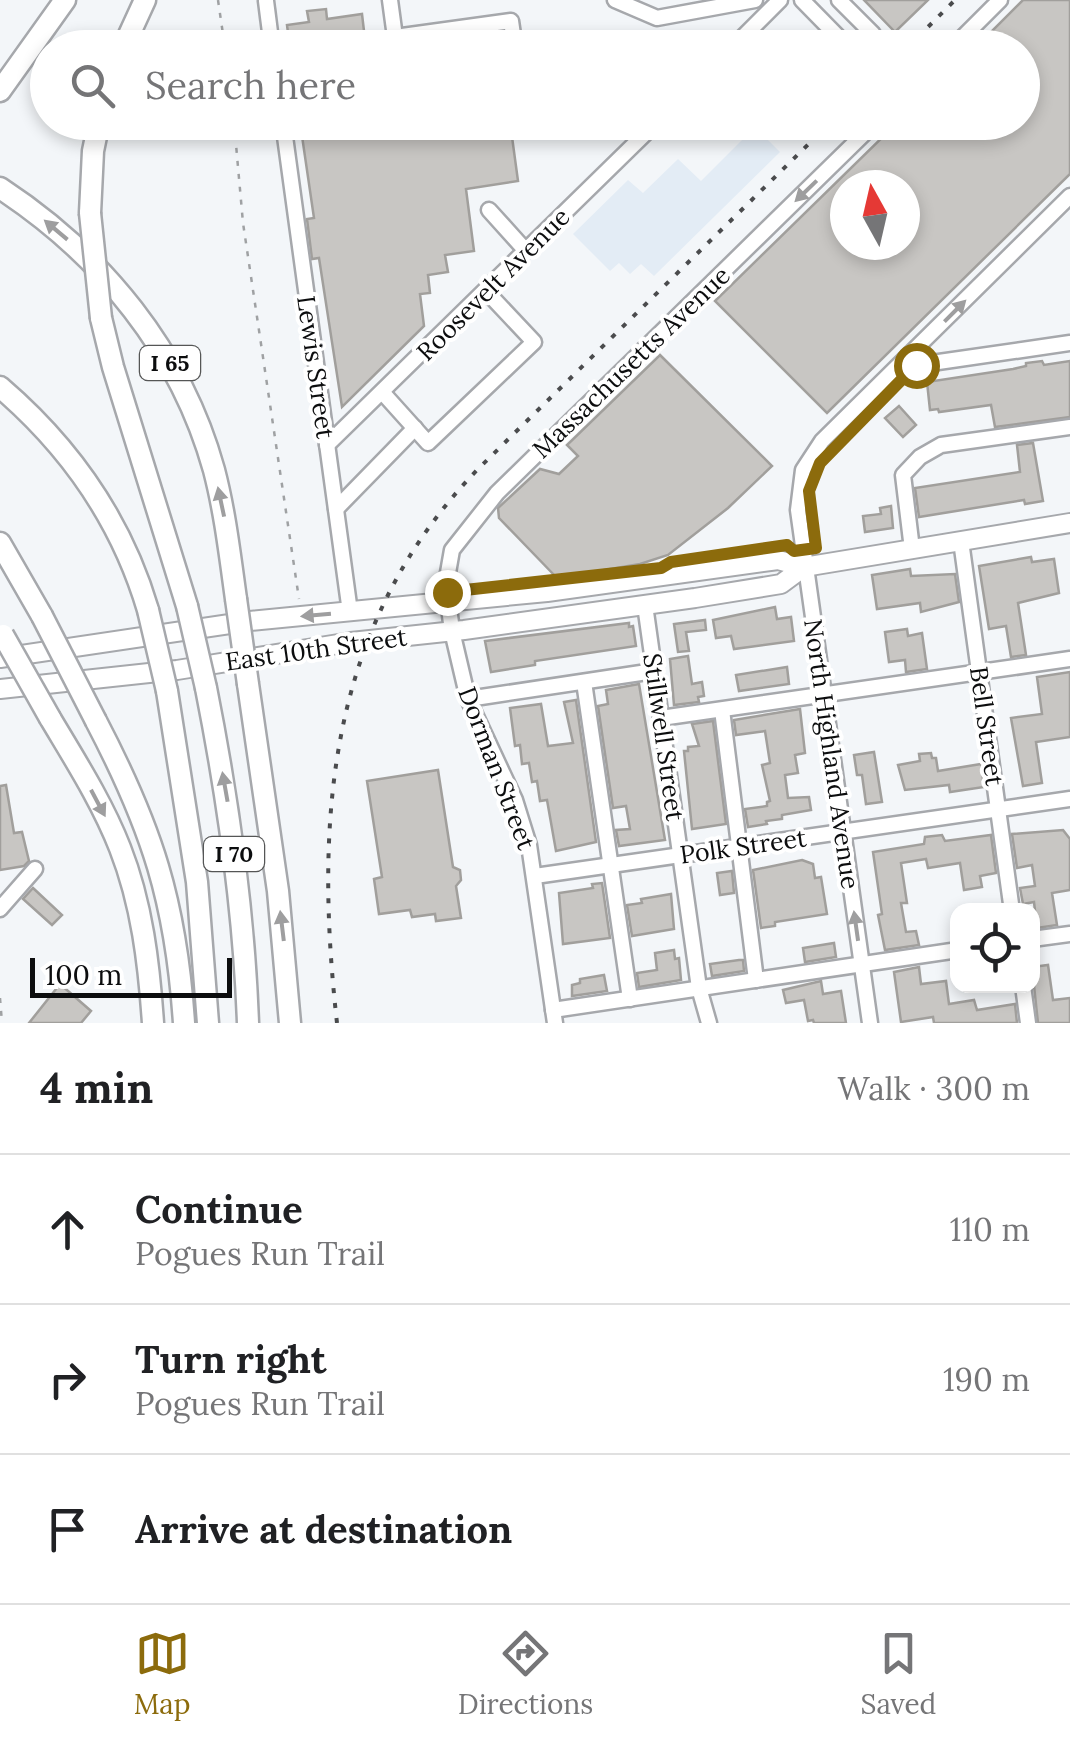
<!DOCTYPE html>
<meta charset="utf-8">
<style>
body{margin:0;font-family:Lora,serif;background:#f6f6f6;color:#202124}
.controls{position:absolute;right:30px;bottom:30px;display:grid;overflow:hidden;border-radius:20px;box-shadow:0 5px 15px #0003}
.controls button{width:90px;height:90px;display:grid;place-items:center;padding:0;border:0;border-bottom:2px solid #e0e0e0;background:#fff;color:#202124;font:50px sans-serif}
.compass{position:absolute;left:830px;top:170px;width:90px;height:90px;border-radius:50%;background:#fff;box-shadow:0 5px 15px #0003;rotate:352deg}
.scale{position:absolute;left:30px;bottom:25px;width:202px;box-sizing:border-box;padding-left:10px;border:5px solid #0c0d0e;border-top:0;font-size:28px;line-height:35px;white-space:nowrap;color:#0c0d0e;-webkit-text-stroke:8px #fff;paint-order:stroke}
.stop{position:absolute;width:30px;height:30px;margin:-22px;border:8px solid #8c6b0c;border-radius:50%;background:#fff}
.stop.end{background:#8c6b0c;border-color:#fff;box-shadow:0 2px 10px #0008}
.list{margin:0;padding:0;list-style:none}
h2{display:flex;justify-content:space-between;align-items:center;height:130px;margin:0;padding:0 40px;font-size:42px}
h2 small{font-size:32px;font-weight:400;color:#757577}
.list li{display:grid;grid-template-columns:65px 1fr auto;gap:30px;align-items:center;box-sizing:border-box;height:150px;padding:0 40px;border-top:2px solid #e0e0e0}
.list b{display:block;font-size:38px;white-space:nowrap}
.list p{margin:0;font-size:32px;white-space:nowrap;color:#757577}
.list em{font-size:32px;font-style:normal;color:#757577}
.icon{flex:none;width:55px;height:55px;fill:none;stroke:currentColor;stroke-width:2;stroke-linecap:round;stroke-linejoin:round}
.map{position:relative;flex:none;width:1070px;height:1023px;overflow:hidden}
.search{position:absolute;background:#fff;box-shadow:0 5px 15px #0003;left:30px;right:30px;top:30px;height:110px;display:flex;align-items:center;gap:25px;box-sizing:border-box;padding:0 35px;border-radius:55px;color:#757577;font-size:38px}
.sheet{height:580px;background:#fff}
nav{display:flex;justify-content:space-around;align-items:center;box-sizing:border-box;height:140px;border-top:2px solid #e0e0e0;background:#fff;font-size:28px;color:#757577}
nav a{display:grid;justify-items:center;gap:5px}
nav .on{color:#8c6b0c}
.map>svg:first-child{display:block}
.built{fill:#e3ecf5}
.building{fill:#c8c6c3;stroke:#a19f9c;stroke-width:2.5;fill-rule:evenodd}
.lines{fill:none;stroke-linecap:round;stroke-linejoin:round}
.minor-casing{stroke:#a6a8ac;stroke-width:19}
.major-casing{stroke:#a6a8ac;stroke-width:22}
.highway-casing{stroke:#a6a8ac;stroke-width:25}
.path{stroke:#9fa1a3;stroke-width:2.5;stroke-dasharray:5 8;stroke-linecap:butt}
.minor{stroke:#fff;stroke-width:14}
.major{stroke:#fff;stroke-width:18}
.highway{stroke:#fff;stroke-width:20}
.rail{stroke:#4a4b4d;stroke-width:4;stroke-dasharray:5 10;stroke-linecap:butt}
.highway-bridge-casing{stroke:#a6a8ac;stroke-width:25;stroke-linecap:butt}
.highway-bridge{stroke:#fff;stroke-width:20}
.oneway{fill:#9e9e9f}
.route{stroke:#8c6b0c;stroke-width:12}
.labels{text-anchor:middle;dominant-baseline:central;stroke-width:8;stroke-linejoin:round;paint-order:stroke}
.shield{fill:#fff;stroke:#555656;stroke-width:2.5}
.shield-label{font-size:22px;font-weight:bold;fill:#0c0d0e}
.street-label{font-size:25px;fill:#0c0d0e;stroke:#fff}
</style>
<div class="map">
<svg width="1070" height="1023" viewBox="0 0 1070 1023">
<rect width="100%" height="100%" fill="#f3f6f9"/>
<polygon class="built" points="755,127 780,152 654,276 641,264 630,274 619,263 610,271 573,234 628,180 643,193 678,159 701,181"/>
<g class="building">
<polygon points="864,0 928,0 895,32"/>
<path d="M1023,0H1070V174L827,413L715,301L898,122H1022V48H975ZM845,185H905V245H845Z"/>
<polygon points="326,9 327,19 362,14 366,48 290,48 287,25 309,22 307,11"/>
<polygon points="300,122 510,122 518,181 466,189 474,251 445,255 448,272 428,275 430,293 420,294 424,326 342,407 319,258 312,259 307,219 314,218 302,136 296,136 294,126"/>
<polygon points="660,355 772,466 728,508 668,555 640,564 557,578 499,518 498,508 540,469 559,474 578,456 567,445"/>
<polygon points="1042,361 1044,365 1070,361 1070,417 995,427 991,405 939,412 938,409 930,410 927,382 1013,369 1026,366 1026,363"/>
<polygon points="899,406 916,425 903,437 885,418"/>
<polygon points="1033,443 1043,501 1025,504 1024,500 919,517 915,488 1020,472 1017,445"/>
<polygon points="891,506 893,528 865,532 863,516 881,514 880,508"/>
<polygon points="1031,557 1032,562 1054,559 1059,593 1018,603 1026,655 1011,657 1006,626 989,629 979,566"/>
<polygon points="910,569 911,576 955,574 959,602 921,612 920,603 877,609 872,575"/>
<polygon points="775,607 777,619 791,617 794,641 734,649 731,636 716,638 713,620"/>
<polygon points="705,620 706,630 686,632 689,651 678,652 674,624"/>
<polygon points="629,623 629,627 633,626 636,646 535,661 535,665 491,672 485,641"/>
<polygon points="907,629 908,636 922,633 927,669 906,672 905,660 889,662 885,632"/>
<polygon points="688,656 692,684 702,682 704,696 698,697 699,702 674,705 670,659"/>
<polygon points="787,667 789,684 739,691 736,675"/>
<polygon points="1070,672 1070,737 1036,742 1042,783 1023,786 1011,718 1042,714 1037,677"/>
<polygon points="639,684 665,840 619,846 616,830 630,829 626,806 613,808 598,706 608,704 606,690"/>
<polygon points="576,700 596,842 556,851 547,800 540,801 537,781 532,782 529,763 522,764 520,745 515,746 510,708 541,704 548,746 573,743 564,702"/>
<polygon points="800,709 805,753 795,755 798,773 785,775 788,798 809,797 811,810 782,815 782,819 766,821 767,824 748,827 745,809 767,806 767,802 770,801 762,765 770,763 765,731 736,735 734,720"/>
<polygon points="713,721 726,824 692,829 684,751 688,751 688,747 699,746 692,724"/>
<polygon points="874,752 882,802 866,804 862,775 857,775 854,755"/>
<polygon points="931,753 932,758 936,758 938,771 981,764 984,787 950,792 949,785 905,790 898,765 920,761 919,754"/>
<polygon points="438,770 453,867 460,870 461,880 456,886 461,918 436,921 435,914 412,917 410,910 379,914 374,879 382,877 367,781"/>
<polygon points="6,785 14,833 22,832 29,861 24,866 0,870 0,786"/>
<polygon points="1063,830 1070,839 1070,890 1052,893 1057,925 1037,928 1034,902 1023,904 1020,888 1035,886 1032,865 1017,868 1012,834"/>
<polygon points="942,835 945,841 991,835 996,873 980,876 982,887 964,890 960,863 928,868 926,859 901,863 907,903 901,903 906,932 916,931 919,945 885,950 878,915 882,914 873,852 924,844 925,837"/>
<polygon points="802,860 813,864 815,878 821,877 827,914 775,922 775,926 761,928 753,870"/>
<polygon points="732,871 734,893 720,895 717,873"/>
<polygon points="602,883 610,938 563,944 559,893 593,888 592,884"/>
<polygon points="33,888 62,915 52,925 23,899"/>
<polygon points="671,894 674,929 632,936 627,905 642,903 641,899"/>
<polygon points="834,943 836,957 805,962 803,948"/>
<polygon points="674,950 675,959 679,958 681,980 639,987 637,973 657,970 655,953"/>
<polygon points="739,960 743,960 744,971 712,976 710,964"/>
<polygon points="1048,965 1053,1000 1070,998 1070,1023 1038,1023 1032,967"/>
<polygon points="919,967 921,984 946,981 949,1004 974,1000 977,1010 1015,1004 1017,1023 934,1023 933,1017 901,1022 894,972"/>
<polygon points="604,975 607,991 572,996 572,985 580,983 580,979"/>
<polygon points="821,981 823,994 841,991 846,1023 814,1023 813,1020 808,1021 804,1000 786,1003 783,990"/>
<polygon points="60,984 91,1011 81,1023 29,1023"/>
</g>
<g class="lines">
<g class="minor-casing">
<g id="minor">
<polyline points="390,0 395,37 511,21 515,48"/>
<polyline points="615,0 657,18 755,0"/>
<polyline points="802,0 849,48"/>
<polyline points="839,0 873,34"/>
<polyline points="266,1 272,48"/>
<polyline points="732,48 780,0"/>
<polyline points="952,48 1000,0"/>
<polyline points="283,122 350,612"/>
<polyline points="489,210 526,251"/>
<polyline points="897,368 1070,343"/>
<polyline points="383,393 428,443 534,342 486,291"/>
<polyline points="327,445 657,122"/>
<polyline points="336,509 415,428"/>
<polyline points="961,541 1012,911"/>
<polyline points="912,549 903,475 920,457 941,445 1070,427"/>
<polyline points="645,605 699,988 709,1023"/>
<polyline points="584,682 630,999"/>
<polyline points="468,699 654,671"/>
<polyline points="722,710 756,980"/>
<polyline points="661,718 1070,659"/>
<polyline points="535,876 1070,799"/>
<polyline points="0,909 35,869"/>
<polyline points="1032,939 1070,934"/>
<polyline points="1023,986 1028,1023"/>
<polyline points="553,1010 958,950"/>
<polyline points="555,1023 529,845 515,800 468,699 452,631 446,584 452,550 497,493 876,122"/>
<polyline points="870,1023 798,510 803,470 822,441 1070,196"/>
</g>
</g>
<g class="major-casing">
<g id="major">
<polyline points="0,658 250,621 547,592 778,560 804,567"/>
<polyline points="0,689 177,670 351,642 464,630 695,598 781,584 804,567 1070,523"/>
</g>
</g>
<g class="highway-casing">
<g id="highway">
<polyline points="123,48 145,0"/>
<polyline points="0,91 65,0"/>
<path d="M0,188C102,255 181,351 214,470C225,512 230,556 236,599"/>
<polyline points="90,213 93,151 99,122"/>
<polyline points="101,318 113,367 187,606"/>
<path d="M0,387C70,447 122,522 148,610"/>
<polyline points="0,543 42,616"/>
<polyline points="248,684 278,891 290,1023"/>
<path d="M206,688C228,799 244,910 248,1023"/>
<polyline points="167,691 197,882 208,1023"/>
<path d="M50,718C75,760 102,802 120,848C142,904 149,964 153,1023"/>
<path d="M96,721C152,828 176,902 184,1023"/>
</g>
</g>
<g class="path">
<polyline points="218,0 225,48"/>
<polyline points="234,122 243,223 299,599"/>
<polyline points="0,998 2,1023"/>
</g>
<use href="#minor" class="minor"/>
<use href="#major" class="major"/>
<use href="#highway" class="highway"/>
<g class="rail">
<polyline points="907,48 955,0"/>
<path d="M337,1023C314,818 328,623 479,468L831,122"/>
</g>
<g class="highway-bridge-casing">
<g id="highway-bridge">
<polyline points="90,213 101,318"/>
<polyline points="236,599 248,684"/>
<polyline points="187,606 206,688"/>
<polyline points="148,610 167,691"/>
<polyline points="42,616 96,721"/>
<polyline points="3,635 50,718"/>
</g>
</g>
<use href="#highway-bridge" class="highway-bridge"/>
</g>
<defs><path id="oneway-solid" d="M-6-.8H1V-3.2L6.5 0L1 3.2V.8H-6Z" transform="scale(2.5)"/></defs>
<g class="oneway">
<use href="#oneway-solid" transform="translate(806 191) rotate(136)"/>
<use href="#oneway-solid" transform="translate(56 230) rotate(-140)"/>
<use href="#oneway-solid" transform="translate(955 311) rotate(-45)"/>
<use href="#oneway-solid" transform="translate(221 502) rotate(-102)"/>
<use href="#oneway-solid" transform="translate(316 615) rotate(175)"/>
<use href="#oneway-solid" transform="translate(225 787) rotate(-100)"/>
<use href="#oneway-solid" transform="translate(98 803) rotate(62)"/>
<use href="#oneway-solid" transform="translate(282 926) rotate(-97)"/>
<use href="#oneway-solid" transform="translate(856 926) rotate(-98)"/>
</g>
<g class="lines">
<polyline class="route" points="447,592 661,568 671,562 787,545 794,551 816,548 809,491 820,463 916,365"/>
</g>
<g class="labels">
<g class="shield">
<rect x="140" y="346" width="60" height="34" rx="8"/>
<rect x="204" y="837" width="60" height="34" rx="8"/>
</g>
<g class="shield-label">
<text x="170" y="363">I 65</text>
<text x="234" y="854">I 70</text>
</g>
<g class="street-label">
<text transform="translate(493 284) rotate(-45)">Roosevelt Avenue</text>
<text transform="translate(631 362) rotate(-44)">Massachusetts Avenue</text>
<text transform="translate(316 367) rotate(82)">Lewis Street</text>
<text transform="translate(316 649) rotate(-8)">East 10th Street</text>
<text transform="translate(987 726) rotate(82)">Bell Street</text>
<text transform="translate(664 737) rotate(82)">Stillwell Street</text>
<text transform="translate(832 754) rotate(82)">North Highland Avenue</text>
<text transform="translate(497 768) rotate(69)">Dorman Street</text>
<text transform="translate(743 846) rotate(-8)">Polk Street</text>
</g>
</g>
</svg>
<div class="controls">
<button><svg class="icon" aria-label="locate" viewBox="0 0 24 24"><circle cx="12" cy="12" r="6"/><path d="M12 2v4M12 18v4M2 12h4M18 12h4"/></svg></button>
</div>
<svg class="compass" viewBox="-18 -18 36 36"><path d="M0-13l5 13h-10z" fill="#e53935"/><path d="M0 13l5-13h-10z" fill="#757577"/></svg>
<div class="scale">100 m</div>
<div class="stop" style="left:916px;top:365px"></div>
<div class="stop end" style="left:447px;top:592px"></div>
<div class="search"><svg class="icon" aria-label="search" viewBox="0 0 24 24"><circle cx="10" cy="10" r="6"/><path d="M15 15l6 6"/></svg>Search here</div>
</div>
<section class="sheet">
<h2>4 min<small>Walk · 300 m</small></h2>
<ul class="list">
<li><svg class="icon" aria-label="ahead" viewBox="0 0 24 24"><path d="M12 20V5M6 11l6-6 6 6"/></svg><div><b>Continue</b><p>Pogues Run Trail</p></div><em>110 m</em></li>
<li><svg class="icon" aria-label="right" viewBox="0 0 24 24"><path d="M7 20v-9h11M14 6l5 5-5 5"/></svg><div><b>Turn right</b><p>Pogues Run Trail</p></div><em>190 m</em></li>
<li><svg class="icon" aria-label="arrive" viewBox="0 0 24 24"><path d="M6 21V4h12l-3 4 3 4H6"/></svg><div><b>Arrive at destination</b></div></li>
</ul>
</section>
<nav>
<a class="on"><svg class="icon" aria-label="map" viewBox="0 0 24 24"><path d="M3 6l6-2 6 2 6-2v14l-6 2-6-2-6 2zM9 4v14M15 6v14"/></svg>Map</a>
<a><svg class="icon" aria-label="directions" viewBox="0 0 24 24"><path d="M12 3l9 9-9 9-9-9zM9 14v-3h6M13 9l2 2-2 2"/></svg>Directions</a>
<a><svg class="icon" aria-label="saved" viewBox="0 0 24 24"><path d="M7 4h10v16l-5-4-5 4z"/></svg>Saved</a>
</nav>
